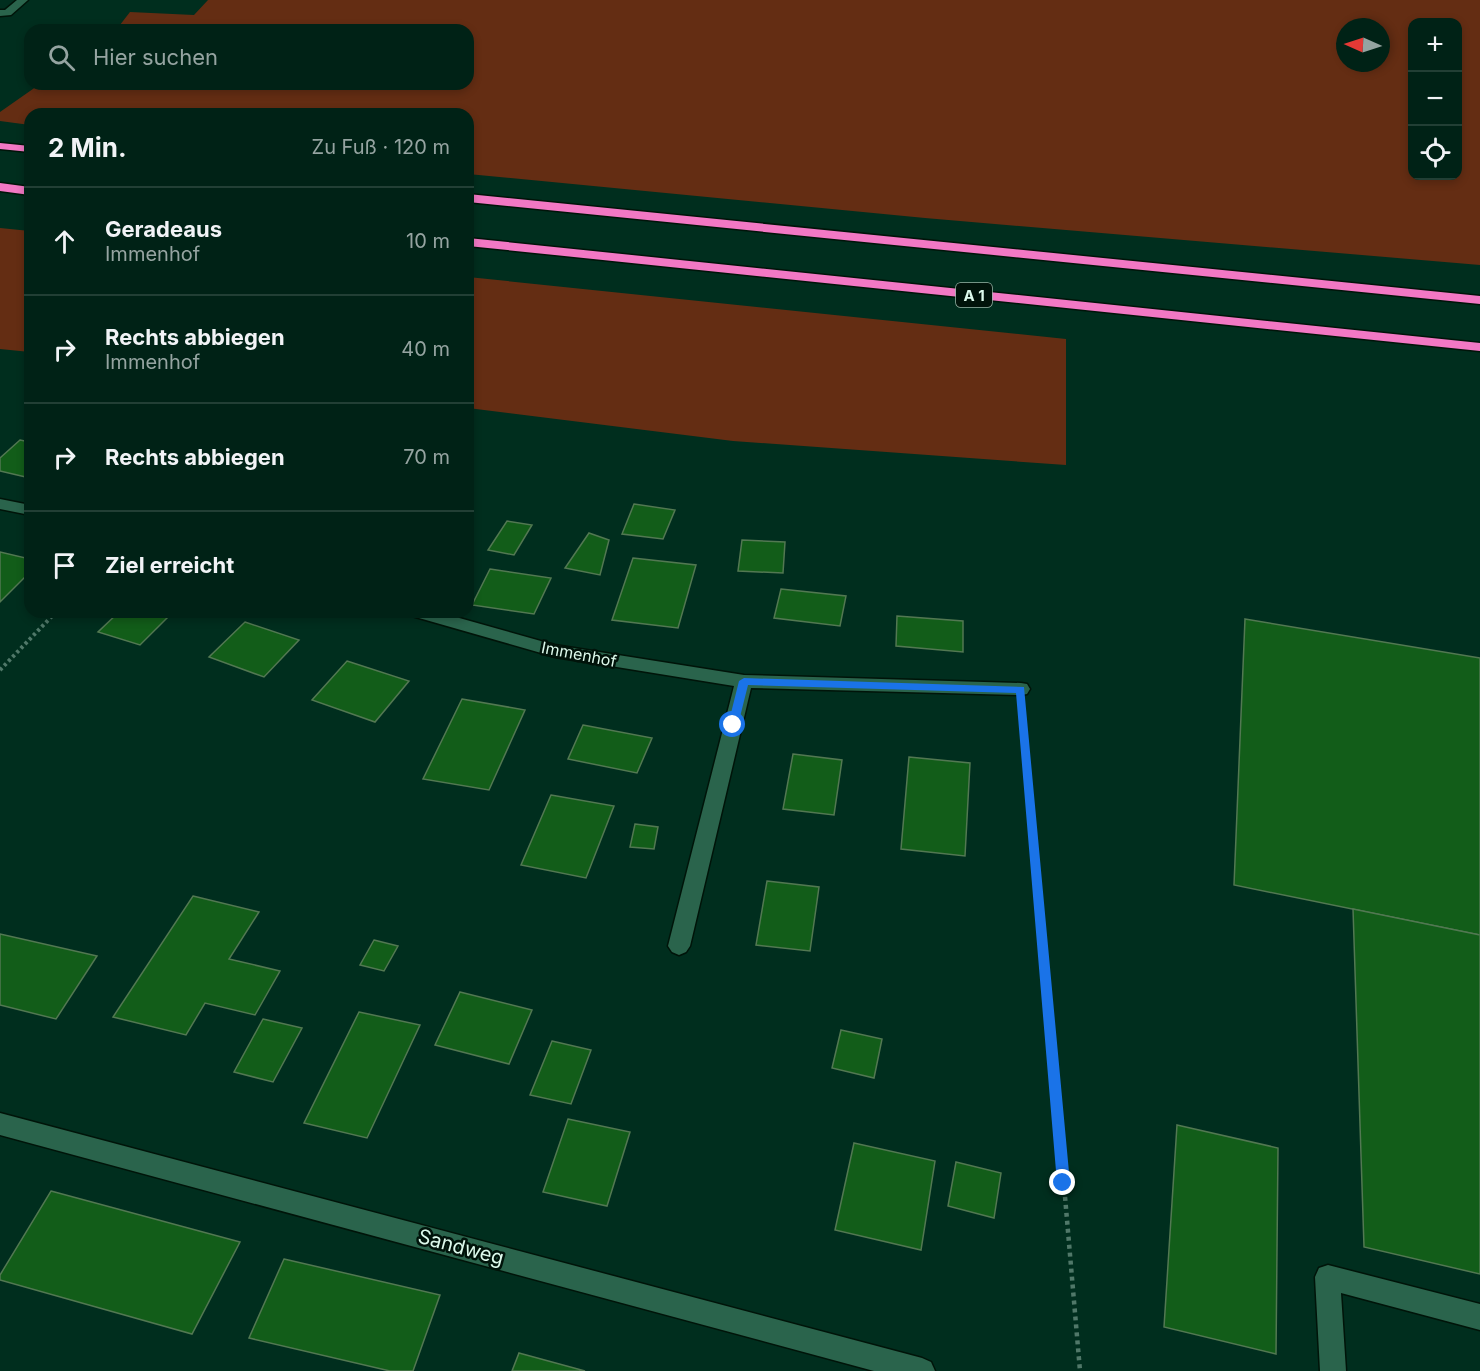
<!DOCTYPE html>
<html lang="de">
<meta charset="utf-8">
<style>
body{margin:0;font-family:Inter,sans-serif;background:#0e2f23;color:#f1f3f6}
.controls{position:absolute;right:18px;top:18px;display:grid;overflow:hidden;border-radius:12px;box-shadow:0 3px 9px #0003}
.controls button{width:54px;height:54px;display:grid;place-items:center;padding:0;border:0;border-bottom:2px solid #223f35;background:#002216;color:#f1f3f6;font:30px sans-serif}
.compass{position:absolute;left:1336px;top:18px;width:54px;height:54px;border-radius:50%;background:#002216;box-shadow:0 3px 9px #0003;rotate:273deg}
.stop{position:absolute;width:18px;height:18px;margin:-14px;border:4px solid #1a73e8;border-radius:50%;background:#fff}
.stop.end{background:#1a73e8;border-color:#fff;box-shadow:0 2px 6px #0008}
.list{margin:0;padding:0;list-style:none}
h2{display:flex;justify-content:space-between;align-items:center;height:78px;margin:0;padding:0 24px;font-size:26px}
h2 small{font-size:20px;font-weight:400;color:#95a4a1}
.list li{display:grid;grid-template-columns:39px 1fr auto;gap:18px;align-items:center;box-sizing:border-box;height:108px;padding:0 24px;border-top:2px solid #223f35}
.list b{display:block;font-size:22px;white-space:nowrap}
.list p{margin:0;font-size:20px;white-space:nowrap;color:#95a4a1}
.list em{font-size:20px;font-style:normal;color:#95a4a1}
.icon{flex:none;width:33px;height:33px;fill:none;stroke:currentColor;stroke-width:2;stroke-linecap:round;stroke-linejoin:round}
.map{position:relative;flex:none;width:1480px;height:1371px;overflow:hidden}
.search{position:absolute;background:#002216;box-shadow:0 3px 9px #0003;left:24px;top:24px;width:450px;height:66px;display:flex;align-items:center;gap:15px;box-sizing:border-box;padding:0 21px;border-radius:18px;color:#95a4a1;font-size:22px}
.panel{position:absolute;background:#002216;box-shadow:0 3px 9px #0003;left:24px;top:108px;width:450px;height:510px;border-radius:18px}
.map>svg:first-child{display:block}
.green{fill:#642d13;fill-rule:evenodd}
.building{fill:#125d19;stroke:#527852;stroke-width:1.5}
.lines{fill:none;stroke-linecap:round;stroke-linejoin:round}
.minor-casing{stroke:#001409;stroke-width:3}
.highway-casing{stroke:#001409;stroke-width:3}
.path-far1{stroke:#507869;stroke-width:4;stroke-dasharray:3 3;stroke-linecap:butt}
.path{stroke:#507869;stroke-width:4.5;stroke-dasharray:4 4;stroke-linecap:butt}
.minor{fill:#2a644c;fill-rule:evenodd}
.highway{fill:#f278c4;fill-rule:evenodd}
.route{fill:#1a73e8}
.labels{text-anchor:middle;dominant-baseline:central;stroke-width:5;stroke-linejoin:round;paint-order:stroke}
.shield{fill:#00130a;stroke:#9bb5a8;stroke-width:1.5}
.shield-label{font-size:15px;font-weight:bold;fill:#ddfaec}
.street-label{font-size:16px;fill:#ddfaec;stroke:#00130a}
.near-street-label{font-size:20px;fill:#ddfaec;stroke:#00130a}
</style>
<div class="map">
<svg width="1480" height="1371" viewBox="0 0 1480 1371">
<rect width="100%" height="100%" fill="#002e1e"/>
<g class="green">
<path d="M208,0H1480V265L925,218L468,174V114H30V125L0,121V112L40,84H468V30H116L130,12L194,15ZM1412,22H1458V176H1412ZM1345,27H1381V63H1345Z"/>
<polygon points="0,228 30,231 30,352 0,349"/>
<polygon points="468,277 1066,339 1066,465 733,441 468,408"/>
</g>
<g class="building">
<polygon points="20,440 30,442 30,478 0,471 0,458"/>
<polygon points="634,504 675,510 663,539 622,534"/>
<polygon points="507,521 532,525 514,555 488,550"/>
<polygon points="589,533 609,540 600,575 565,568"/>
<polygon points="742,540 785,542 783,573 738,571"/>
<polygon points="0,552 30,559 30,572 0,602"/>
<polygon points="633,558 696,565 678,628 612,620"/>
<polygon points="490,569 551,578 534,614 472,605"/>
<polygon points="781,589 846,596 840,626 774,618"/>
<polygon points="119,612 173,612 140,645 98,632"/>
<polygon points="897,616 963,621 963,652 896,646"/>
<polygon points="1245,619 1480,658 1480,935 1234,885"/>
<polygon points="245,622 299,640 264,677 209,657"/>
<polygon points="347,661 409,681 375,722 312,700"/>
<polygon points="462,699 525,710 489,790 423,779"/>
<polygon points="583,725 652,738 637,773 568,759"/>
<polygon points="793,754 842,760 834,815 783,809"/>
<polygon points="909,757 970,763 965,856 901,849"/>
<polygon points="551,795 614,806 586,878 521,865"/>
<polygon points="635,824 658,827 654,849 630,847"/>
<polygon points="767,881 819,887 810,951 756,945"/>
<polygon points="193,896 259,912 229,959 280,971 255,1015 205,1003 186,1035 113,1017"/>
<polygon points="1353,909 1480,935 1480,1274 1364,1247"/>
<polygon points="0,934 97,956 56,1019 0,1005"/>
<polygon points="374,940 398,946 384,971 360,965"/>
<polygon points="460,992 532,1010 509,1064 435,1045"/>
<polygon points="359,1012 420,1025 367,1138 304,1123"/>
<polygon points="263,1019 302,1028 273,1082 234,1072"/>
<polygon points="841,1030 882,1039 874,1078 832,1068"/>
<polygon points="552,1041 591,1050 571,1104 530,1095"/>
<polygon points="568,1119 630,1132 607,1206 543,1192"/>
<polygon points="1177,1125 1278,1148 1276,1354 1164,1327"/>
<polygon points="854,1143 935,1161 921,1250 835,1230"/>
<polygon points="956,1162 1001,1173 994,1218 948,1206"/>
<polygon points="51,1191 240,1242 192,1334 0,1280 0,1275"/>
<polygon points="284,1259 440,1295 413,1371 390,1371 249,1338"/>
<polygon points="519,1353 585,1371 512,1371"/>
</g>
<g class="lines">
<g class="minor-casing">
<g id="minor">
<polygon points="17,0 28,0 11,15 0,16 0,10 5,10"/>
<polygon points="0,499 30,505 30,515 0,509"/>
<polygon points="409,612 438,612 555,645 744,675 1021,683 1027,684 1030,689 1027,694 1021,695 751,688 690,946 686,952 679,955 672,952 668,946 734,686 555,657 412,616"/>
<polygon points="0,1113 922,1358 931,1362 935,1371 874,1371 0,1135"/>
<polygon points="1328,1265 1480,1304 1480,1330 1341,1293 1346,1371 1320,1371 1315,1277 1319,1268"/>
</g>
</g>
<g class="highway-casing">
<g id="highway">
<polygon points="0,143 30,146 30,152 0,149"/>
<polygon points="0,183 30,187 30,195 0,191"/>
<polygon points="468,194 1480,296 1480,304 468,202"/>
<polygon points="468,238 1480,343 1480,351 468,246"/>
</g>
</g>
<g class="path-far1">
<polyline points="0,670 56,612"/>
<polyline points="1024,720 1039,896"/>
</g>
<polyline class="path" points="1039,894 1080,1371"/>
<use href="#minor" class="minor"/>
<use href="#highway" class="highway"/>
</g>
<polygon class="route" points="744,678 1024,687 1070,1183 1068,1187 1063,1189 1059,1187 1057,1183 1016,693 748,685 738,725 733,729 728,725 739,681"/>
<g class="labels">
<rect class="shield" x="956" y="283" width="36" height="24" rx="4.5"/>
<g class="shield-label">
<text x="974" y="295">A 1</text>
</g>
<g class="street-label">
<text transform="translate(579 654) rotate(11)">Immenhof</text>
</g>
<g class="near-street-label">
<text transform="translate(461 1247) rotate(15)">Sandweg</text>
</g>
</g>
</svg>
<div class="controls">
<button>+</button>
<button>−</button>
<button><svg class="icon" aria-label="locate" viewBox="0 0 24 24"><circle cx="12" cy="12" r="6"/><path d="M12 2v4M12 18v4M2 12h4M18 12h4"/></svg></button>
</div>
<svg class="compass" viewBox="-18 -18 36 36"><path d="M0-13l5 13h-10z" fill="#e53935"/><path d="M0 13l5-13h-10z" fill="#95a4a1"/></svg>
<div class="stop" style="left:733px;top:725px"></div>
<div class="stop end" style="left:1063px;top:1183px"></div>
<div class="search"><svg class="icon" aria-label="search" viewBox="0 0 24 24"><circle cx="10" cy="10" r="6"/><path d="M15 15l6 6"/></svg>Hier suchen</div>
<section class="panel">
<h2>2 Min.<small>Zu Fuß · 120 m</small></h2>
<ul class="list">
<li><svg class="icon" aria-label="ahead" viewBox="0 0 24 24"><path d="M12 20V5M6 11l6-6 6 6"/></svg><div><b>Geradeaus</b><p>Immenhof</p></div><em>10 m</em></li>
<li><svg class="icon" aria-label="right" viewBox="0 0 24 24"><path d="M7 20v-9h11M14 6l5 5-5 5"/></svg><div><b>Rechts abbiegen</b><p>Immenhof</p></div><em>40 m</em></li>
<li><svg class="icon" aria-label="right" viewBox="0 0 24 24"><path d="M7 20v-9h11M14 6l5 5-5 5"/></svg><div><b>Rechts abbiegen</b></div><em>70 m</em></li>
<li><svg class="icon" aria-label="arrive" viewBox="0 0 24 24"><path d="M6 21V4h12l-3 4 3 4H6"/></svg><div><b>Ziel erreicht</b></div></li>
</ul>
</section>
</div>
